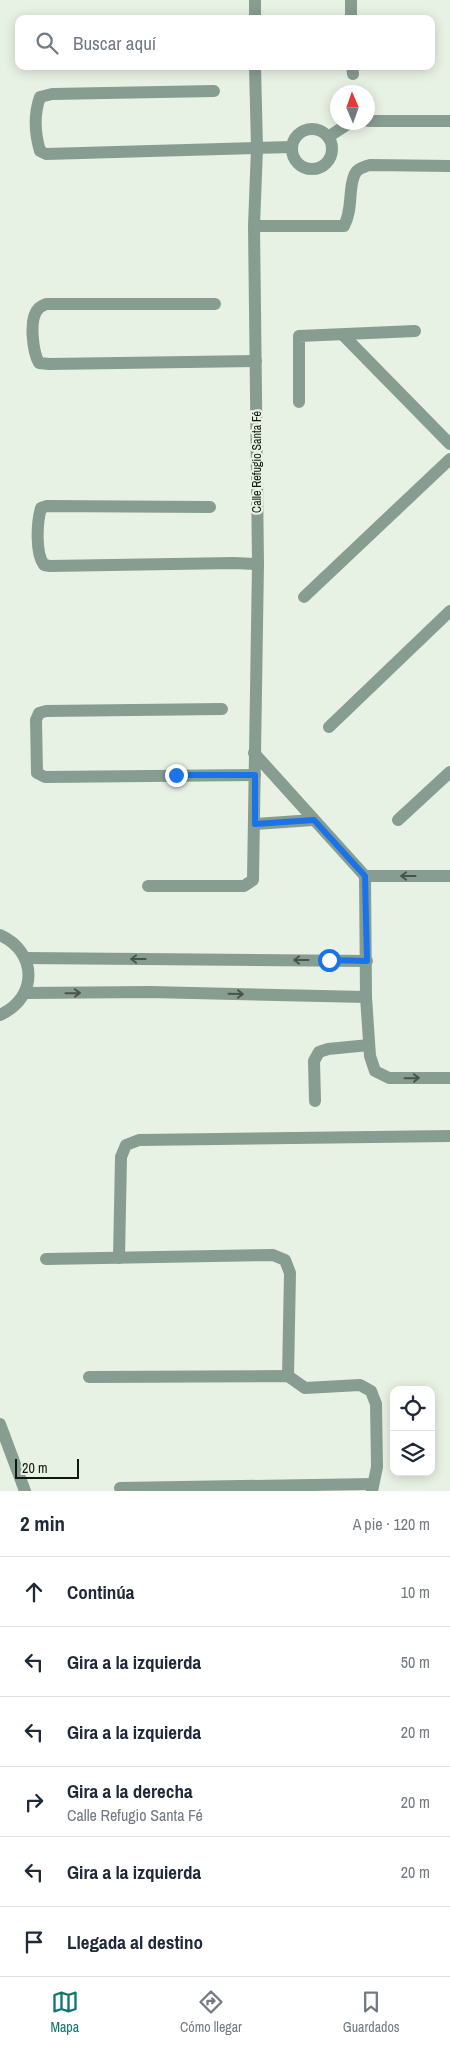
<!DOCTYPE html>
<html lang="es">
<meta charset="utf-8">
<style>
body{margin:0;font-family:"Archivo Narrow",sans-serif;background:#f6f6f7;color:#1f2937}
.controls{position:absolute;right:15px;bottom:15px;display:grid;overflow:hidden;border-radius:10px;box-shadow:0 2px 12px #0003}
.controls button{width:45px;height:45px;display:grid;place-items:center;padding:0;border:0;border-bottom:1px solid #e0e1e3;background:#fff;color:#1f2937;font:25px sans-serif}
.compass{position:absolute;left:330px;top:85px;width:45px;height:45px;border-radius:50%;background:#fff;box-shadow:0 2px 12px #0003;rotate:358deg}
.scale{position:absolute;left:15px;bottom:12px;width:64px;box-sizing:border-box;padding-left:5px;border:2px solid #131612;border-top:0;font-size:14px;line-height:18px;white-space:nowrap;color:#131612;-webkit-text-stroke:4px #e8f2e4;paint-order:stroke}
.stop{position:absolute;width:15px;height:15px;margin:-11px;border:4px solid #1a73e8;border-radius:50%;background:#fff}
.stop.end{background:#1a73e8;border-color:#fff;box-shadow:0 1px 5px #0008}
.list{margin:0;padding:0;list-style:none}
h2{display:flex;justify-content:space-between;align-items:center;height:65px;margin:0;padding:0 20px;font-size:21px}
h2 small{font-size:16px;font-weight:400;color:#747a83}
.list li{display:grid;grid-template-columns:32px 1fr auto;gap:15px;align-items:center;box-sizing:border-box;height:70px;padding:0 20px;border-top:1px solid #e0e1e3}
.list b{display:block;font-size:19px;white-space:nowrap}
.list p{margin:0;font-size:16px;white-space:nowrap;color:#747a83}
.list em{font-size:16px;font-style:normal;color:#747a83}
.icon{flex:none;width:28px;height:28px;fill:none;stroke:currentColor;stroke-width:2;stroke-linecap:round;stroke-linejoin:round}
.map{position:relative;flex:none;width:450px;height:1491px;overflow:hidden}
.search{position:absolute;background:#fff;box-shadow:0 2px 12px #0003;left:15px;right:15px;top:15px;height:55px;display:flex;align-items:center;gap:12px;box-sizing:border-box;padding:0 18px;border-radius:10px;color:#747a83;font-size:19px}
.sheet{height:485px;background:#fff}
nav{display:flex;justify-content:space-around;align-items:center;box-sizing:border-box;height:70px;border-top:1px solid #e0e1e3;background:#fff;font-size:14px;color:#747a83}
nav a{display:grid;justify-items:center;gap:2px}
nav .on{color:#0f766e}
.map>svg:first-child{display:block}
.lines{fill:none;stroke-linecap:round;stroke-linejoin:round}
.service{stroke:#889d91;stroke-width:12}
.minor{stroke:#889d91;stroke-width:12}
.tertiary{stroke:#889d91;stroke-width:12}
.oneway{stroke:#48534b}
.route{stroke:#1a73e8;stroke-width:6}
.labels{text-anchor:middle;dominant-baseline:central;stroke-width:4.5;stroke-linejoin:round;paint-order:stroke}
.street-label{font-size:12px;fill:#131612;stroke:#e8f2e4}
</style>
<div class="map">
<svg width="450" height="1491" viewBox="0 0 450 1491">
<rect width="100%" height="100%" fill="#e8f2e4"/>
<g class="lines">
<polyline class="service" points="315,1101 314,1061 319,1052 328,1049 369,1045"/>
<g class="minor">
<polyline points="255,0 255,19"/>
<polyline points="351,0 351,19"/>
<polyline points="352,66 353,74"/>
<path d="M214,91L52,94L40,97C34,114 35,134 40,151L46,154L292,147"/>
<polyline points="368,121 450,121"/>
<circle cx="312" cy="149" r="20"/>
<polyline points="328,137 351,122"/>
<path d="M254,226H344C353,209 348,192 354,176C356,169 363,167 370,165L450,166"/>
<path d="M215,304H46C44,305 41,306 39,308C28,318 33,352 39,363L49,364L256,361"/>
<polyline points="343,335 450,444"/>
<polyline points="299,402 299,336 415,331"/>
<path d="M210,507L47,506L41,508C37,522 35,553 44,565L50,566L233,563L258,564"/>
<polyline points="304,597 450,459"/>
<polyline points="222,709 46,711 39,713 36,720 37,773 45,777 255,775"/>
<polyline points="329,727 450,611"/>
<polyline points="254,753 365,876 366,997 370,1056 375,1071 389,1078 450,1078"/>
<polyline points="398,820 450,772"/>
<polyline points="255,824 313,820"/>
<polyline points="365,876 450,876"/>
<polyline points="148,886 244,886 253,880 258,564 254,226 257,148 255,66"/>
<path d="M0,935C38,952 38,998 0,1015"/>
<polyline points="25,958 367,961"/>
<polyline points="25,993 150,992 366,997"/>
<polyline points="119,1258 121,1157 126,1145 139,1140 450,1136"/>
<polyline points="46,1259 273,1255 285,1260 290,1273 288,1376"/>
<polyline points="89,1377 288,1376 305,1388 360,1385 371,1391 376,1404 377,1467 372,1491"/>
<polyline points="120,1488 373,1484"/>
</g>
<polyline class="tertiary" points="0,1424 25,1491"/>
</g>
<defs><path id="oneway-shaft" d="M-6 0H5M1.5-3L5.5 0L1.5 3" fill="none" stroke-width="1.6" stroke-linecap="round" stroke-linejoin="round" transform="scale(1.25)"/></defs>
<g class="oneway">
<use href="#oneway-shaft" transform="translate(408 876) rotate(180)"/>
<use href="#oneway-shaft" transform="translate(138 959) rotate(-180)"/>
<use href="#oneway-shaft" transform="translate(301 960) rotate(-180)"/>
<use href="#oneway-shaft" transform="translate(73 993) rotate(-1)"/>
<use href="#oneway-shaft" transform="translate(236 994) rotate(1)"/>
<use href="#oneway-shaft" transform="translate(412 1078) rotate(-1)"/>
</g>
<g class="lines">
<polyline class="route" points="176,775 255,775 255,824 314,820 365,876 367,961 329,960"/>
</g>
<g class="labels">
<g class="street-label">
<text transform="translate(257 462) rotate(-90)">Calle Refugio Santa Fé</text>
</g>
</g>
</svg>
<div class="controls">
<button><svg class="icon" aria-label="locate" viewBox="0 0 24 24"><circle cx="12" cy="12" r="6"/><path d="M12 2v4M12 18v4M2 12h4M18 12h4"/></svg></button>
<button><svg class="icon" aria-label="layers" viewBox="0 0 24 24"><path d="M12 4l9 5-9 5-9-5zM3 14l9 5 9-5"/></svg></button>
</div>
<svg class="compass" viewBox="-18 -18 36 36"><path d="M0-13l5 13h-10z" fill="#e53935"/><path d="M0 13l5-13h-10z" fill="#747a83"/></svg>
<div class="scale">20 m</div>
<div class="stop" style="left:329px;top:960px"></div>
<div class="stop end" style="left:176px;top:775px"></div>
<div class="search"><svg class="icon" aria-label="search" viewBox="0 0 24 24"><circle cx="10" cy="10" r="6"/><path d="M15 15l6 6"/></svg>Buscar aquí</div>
</div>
<section class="sheet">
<h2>2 min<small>A pie · 120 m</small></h2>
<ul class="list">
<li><svg class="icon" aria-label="ahead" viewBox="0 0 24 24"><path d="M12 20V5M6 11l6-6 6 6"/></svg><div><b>Continúa</b></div><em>10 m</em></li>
<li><svg class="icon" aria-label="left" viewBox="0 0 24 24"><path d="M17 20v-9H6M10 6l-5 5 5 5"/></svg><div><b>Gira a la izquierda</b></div><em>50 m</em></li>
<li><svg class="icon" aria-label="left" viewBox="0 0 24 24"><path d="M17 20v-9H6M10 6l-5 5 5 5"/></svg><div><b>Gira a la izquierda</b></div><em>20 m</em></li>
<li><svg class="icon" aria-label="right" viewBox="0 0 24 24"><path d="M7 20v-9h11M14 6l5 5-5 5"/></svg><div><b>Gira a la derecha</b><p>Calle Refugio Santa Fé</p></div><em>20 m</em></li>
<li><svg class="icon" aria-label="left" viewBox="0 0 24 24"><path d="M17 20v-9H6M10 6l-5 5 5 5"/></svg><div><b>Gira a la izquierda</b></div><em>20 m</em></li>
<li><svg class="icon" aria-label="arrive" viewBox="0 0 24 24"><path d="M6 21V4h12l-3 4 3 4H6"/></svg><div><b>Llegada al destino</b></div></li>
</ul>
</section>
<nav>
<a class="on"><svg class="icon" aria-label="map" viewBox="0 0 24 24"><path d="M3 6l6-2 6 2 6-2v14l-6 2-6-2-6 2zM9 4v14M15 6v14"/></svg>Mapa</a>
<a><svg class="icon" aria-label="directions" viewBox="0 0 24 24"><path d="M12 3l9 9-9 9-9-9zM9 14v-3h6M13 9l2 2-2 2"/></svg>Cómo llegar</a>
<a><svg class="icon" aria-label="saved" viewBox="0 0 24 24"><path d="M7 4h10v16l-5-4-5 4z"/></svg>Guardados</a>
</nav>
